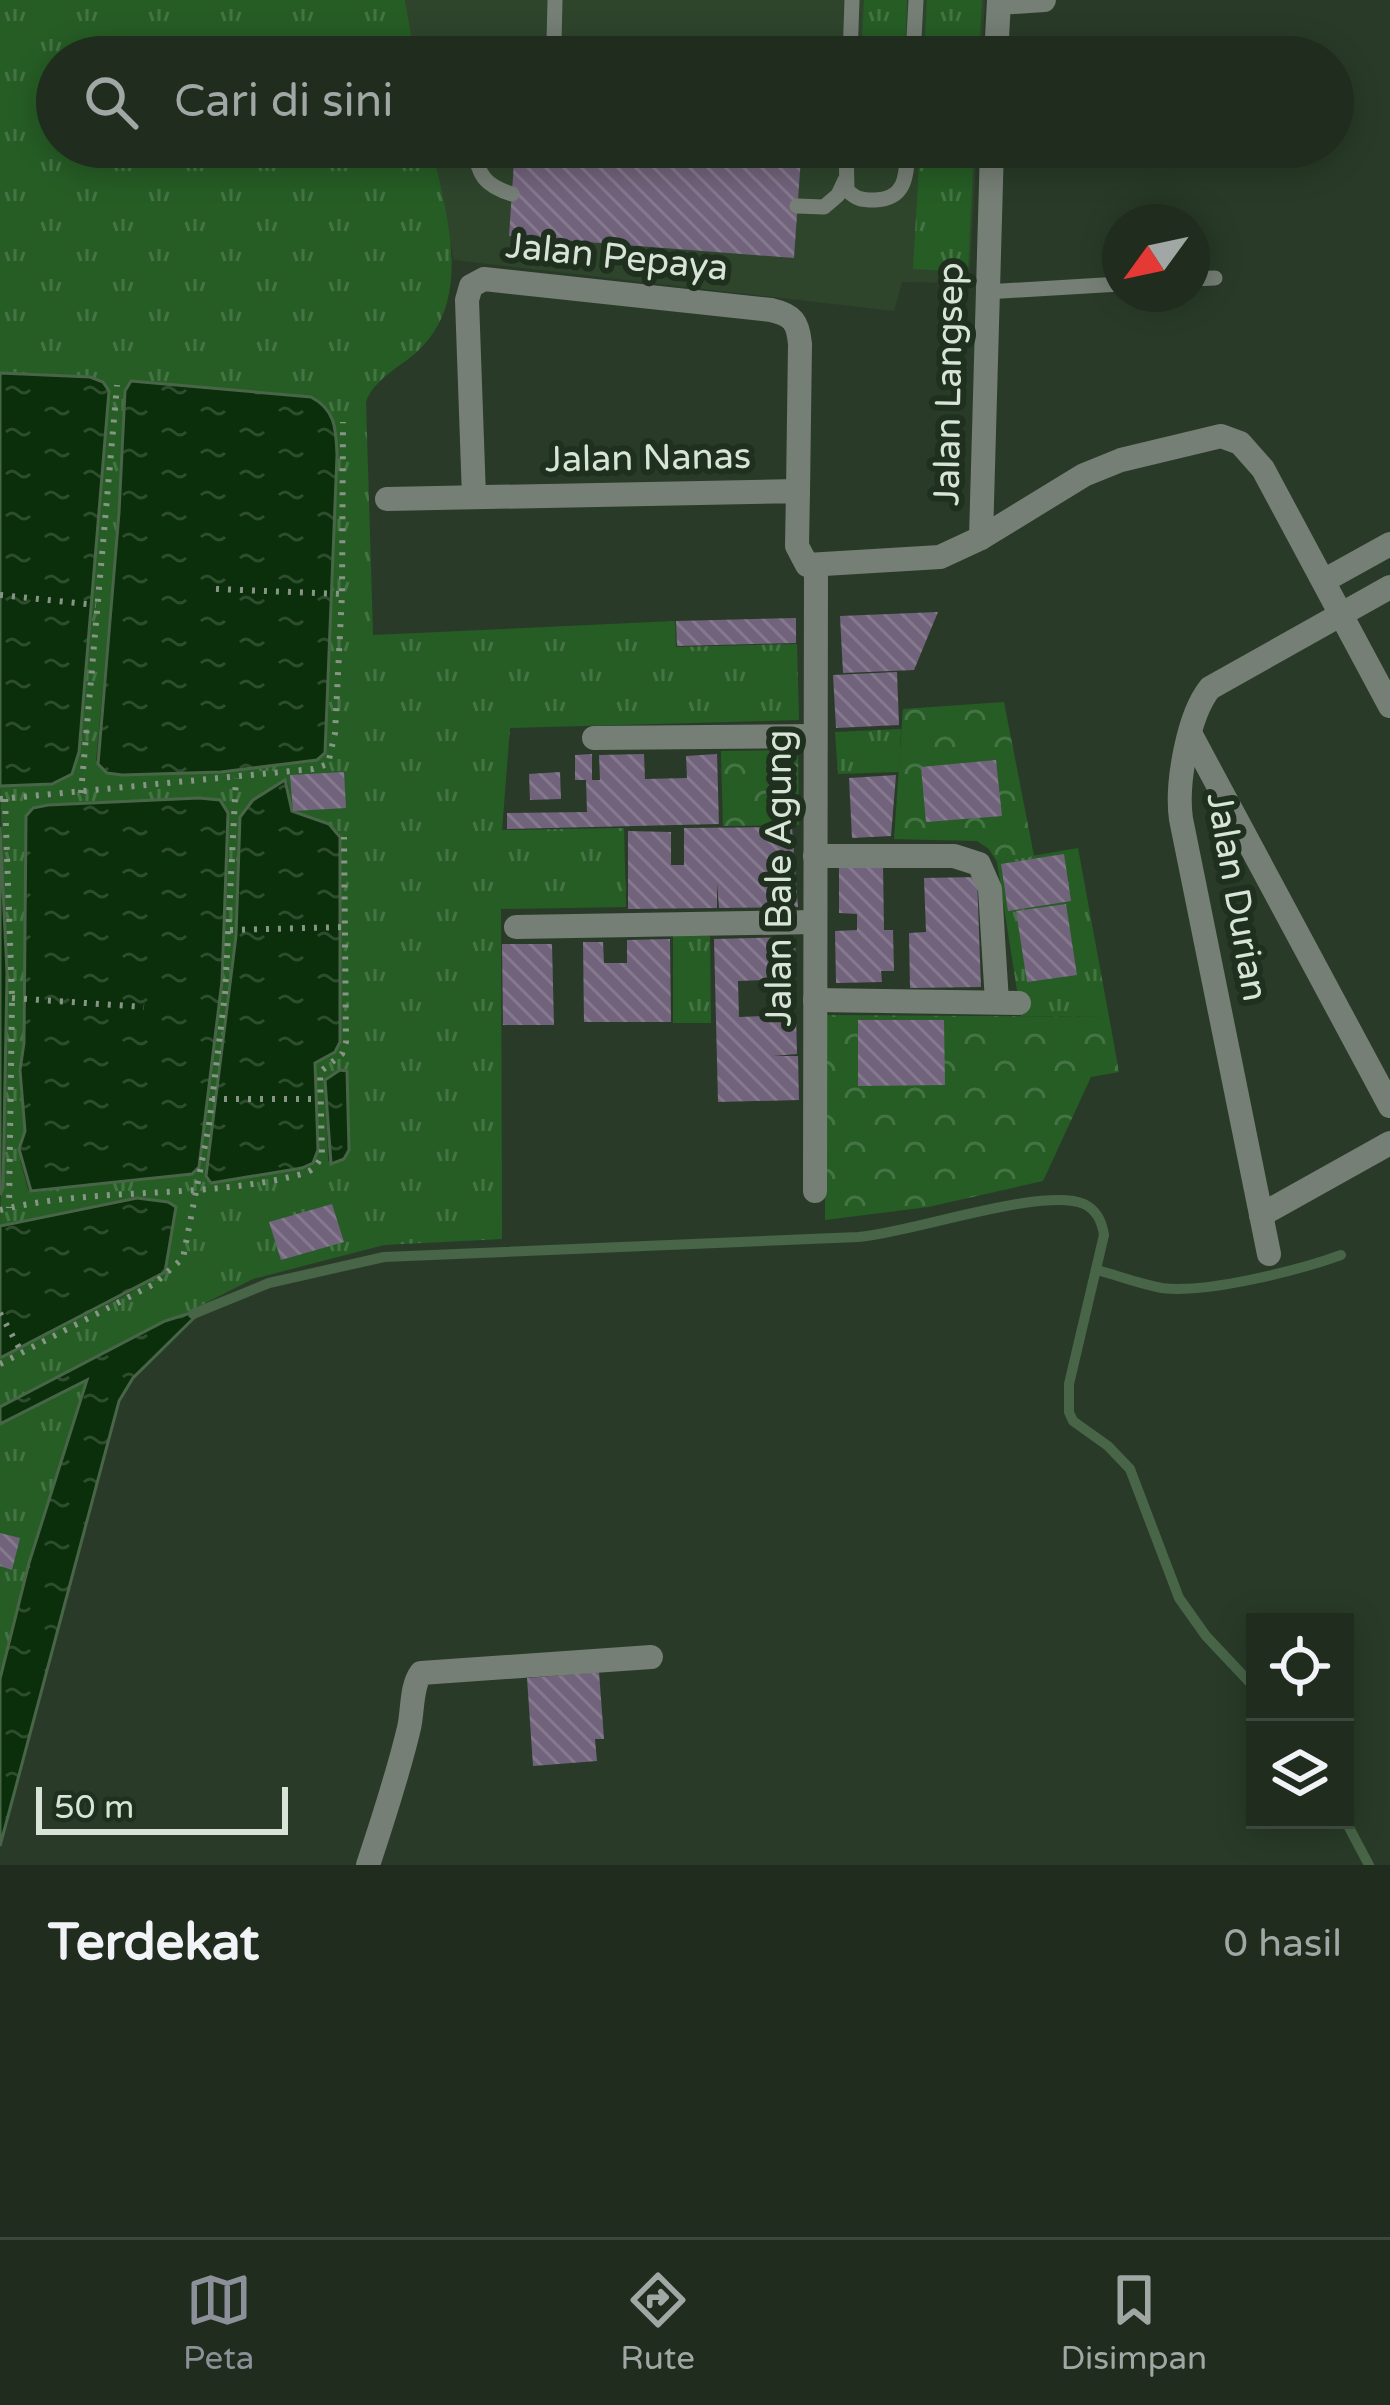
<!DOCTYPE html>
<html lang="id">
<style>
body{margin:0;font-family:"Varela Round",sans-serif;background:#273427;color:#f1f3f6}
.controls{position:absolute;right:36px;bottom:36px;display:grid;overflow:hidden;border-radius:0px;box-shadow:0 6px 30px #0003}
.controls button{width:108px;height:108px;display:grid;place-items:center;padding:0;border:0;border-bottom:3px solid #3c483c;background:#1f2c1e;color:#f1f3f6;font:60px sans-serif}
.compass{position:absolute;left:1102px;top:204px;width:108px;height:108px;border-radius:50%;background:#1f2c1e;box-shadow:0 6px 30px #0003;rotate:237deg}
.scale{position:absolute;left:36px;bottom:30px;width:252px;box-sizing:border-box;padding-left:12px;border:6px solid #d9e4d8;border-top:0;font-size:33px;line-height:42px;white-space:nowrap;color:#d9e4d8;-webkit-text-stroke:9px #1f311e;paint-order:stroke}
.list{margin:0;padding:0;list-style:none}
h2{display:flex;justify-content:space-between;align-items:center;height:156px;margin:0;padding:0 48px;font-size:51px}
h2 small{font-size:39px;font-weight:400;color:#a1a7a4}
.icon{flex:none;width:66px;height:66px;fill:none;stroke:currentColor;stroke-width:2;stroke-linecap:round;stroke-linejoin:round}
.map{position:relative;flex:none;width:1390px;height:1865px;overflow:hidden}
.search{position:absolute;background:#1f2c1e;box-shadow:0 6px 30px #0003;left:36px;right:36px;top:36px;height:132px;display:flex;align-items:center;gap:30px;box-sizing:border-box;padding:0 42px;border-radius:66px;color:#a1a7a4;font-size:45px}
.sheet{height:372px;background:#1f2c1e}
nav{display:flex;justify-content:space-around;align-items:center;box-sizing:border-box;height:168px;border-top:3px solid #3c483c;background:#1f2c1e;font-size:33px;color:#a1a7a4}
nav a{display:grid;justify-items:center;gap:6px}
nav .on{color:#8c9099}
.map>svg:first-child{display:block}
.built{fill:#2e452c}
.grass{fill:url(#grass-tufts);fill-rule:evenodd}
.forest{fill:url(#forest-crowns)}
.water{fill:url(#water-ripples);stroke:#486548;stroke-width:3}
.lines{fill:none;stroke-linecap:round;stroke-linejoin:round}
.stream{stroke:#486548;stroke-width:10}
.building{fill:url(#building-back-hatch)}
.path{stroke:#879586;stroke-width:6;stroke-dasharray:3 9;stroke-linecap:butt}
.service{stroke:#767f75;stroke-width:15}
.minor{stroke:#767f75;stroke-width:24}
.labels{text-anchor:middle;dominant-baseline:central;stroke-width:12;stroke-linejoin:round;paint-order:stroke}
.street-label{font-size:36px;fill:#d9e4d8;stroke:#1f311e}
</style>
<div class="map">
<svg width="1390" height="1865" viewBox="0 0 1390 1865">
<defs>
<pattern id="grass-tufts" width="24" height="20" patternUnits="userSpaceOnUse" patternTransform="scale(3)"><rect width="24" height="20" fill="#265d25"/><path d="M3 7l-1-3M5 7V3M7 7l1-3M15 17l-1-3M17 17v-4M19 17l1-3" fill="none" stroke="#457444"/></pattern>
<pattern id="forest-crowns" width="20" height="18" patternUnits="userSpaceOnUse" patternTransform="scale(3)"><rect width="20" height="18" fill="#265d25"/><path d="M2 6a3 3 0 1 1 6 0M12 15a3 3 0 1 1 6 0" fill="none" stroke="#457444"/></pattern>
<pattern id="water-ripples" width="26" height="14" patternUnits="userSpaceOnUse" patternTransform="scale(3)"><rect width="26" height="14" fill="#0a2f0a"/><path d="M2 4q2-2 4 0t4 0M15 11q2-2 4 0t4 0" fill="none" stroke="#2d4d2d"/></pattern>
<pattern id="building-back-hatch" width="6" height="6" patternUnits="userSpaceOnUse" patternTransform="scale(3)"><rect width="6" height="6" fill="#71637c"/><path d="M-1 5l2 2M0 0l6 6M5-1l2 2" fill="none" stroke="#85798e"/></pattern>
</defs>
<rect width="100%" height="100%" fill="#293b28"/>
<g class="built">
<polygon points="405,0 985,0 982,57 415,57"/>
<polygon points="432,147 977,147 969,283 902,282 894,311 454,260"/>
</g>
<g class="grass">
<path d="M0,0H405L415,57H57V147H432C445,212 475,297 418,351C400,367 374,379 366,402L373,635L675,621L676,647L797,644L799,720L510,728L502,830L624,828L626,907L501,909L502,1239L384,1245L253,1279L0,1407V1358L132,1292L172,1229L176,1209C153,1185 35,1219 0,1226L7,973L0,786L52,784L79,752L109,391L98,379L90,377L0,373ZM131,381L310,397L335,425L325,752L311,762L221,772L101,769L96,760L119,513L125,391ZM284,780L288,783L292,811L329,824L339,833L340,1042L335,1052L319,1057L315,1064L318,1155L206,1180L236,936L240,817L253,800ZM30,810L228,813L222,981L202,1148L199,1167L192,1174L28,1190L20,1160L25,1131L20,1070L24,1043L25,819ZM346,1069L348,1150L344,1159L328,1161L325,1080Z"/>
<polygon points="864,0 907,0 905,57 861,57"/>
<polygon points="927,0 982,0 979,57 924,57"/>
<polygon points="920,147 974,147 968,272 913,269"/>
<polygon points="901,729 899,772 838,774 835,732"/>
<polygon points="1078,848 1109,1017 1021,1016 997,862"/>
<polygon points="673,936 710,936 711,1023 673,1023"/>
<polygon points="88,1378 29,1563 0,1679 0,1424"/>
</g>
<g class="forest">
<polygon points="1004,702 1034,856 997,862 989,849 977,841 894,839 903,709"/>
<polygon points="798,750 799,825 723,826 721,751"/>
<polygon points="825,1015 1109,1017 1119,1072 1091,1077 1043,1181 928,1207 825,1220"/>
</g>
<g class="water">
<polygon points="0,373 90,377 103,382 109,391 79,752 72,774 52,784 0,786"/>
<path d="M131,381L311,397C336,410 336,430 337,455L325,753L317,760L221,772L122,775L107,773L98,764L119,513L125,391Z"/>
<polygon points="285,780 292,811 329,824 340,837 340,1042 335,1052 315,1063 318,1150 313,1163 302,1168 211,1183 206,1176 236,936 240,817 253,800"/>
<polygon points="199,798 220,800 228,813 222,981 199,1167 192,1174 31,1191 19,1149 25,1131 20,1070 24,1043 26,816 33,808 48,805"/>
<polygon points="0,827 7,973 3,1188 0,1195"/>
<polygon points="340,1070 347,1071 349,1150 344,1159 331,1164 325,1080"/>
<polygon points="137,1198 168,1202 176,1207 165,1272 0,1358 0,1226"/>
<polygon points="203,1309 133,1378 119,1401 0,1846 0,1679 29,1563 87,1380 0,1424 0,1407 165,1321"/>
</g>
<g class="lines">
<g class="stream">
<path d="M1097,1270C1119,1276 1140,1284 1162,1288C1205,1294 1300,1270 1341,1255"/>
<path d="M193,1314L269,1283L384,1257L858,1237C910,1233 1044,1186 1084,1204C1097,1210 1102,1222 1104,1235L1069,1384V1412L1073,1421L1108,1446L1130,1469L1179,1598L1206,1636L1255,1688"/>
<polyline points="1345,1820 1369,1865"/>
</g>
</g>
<g class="building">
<polygon points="515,147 680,147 801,157 794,258 509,236"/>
<polygon points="938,612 914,670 843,673 840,616"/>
<polygon points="796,618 796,643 677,646 676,621"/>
<polygon points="897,672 899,725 836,728 833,675"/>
<polygon points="592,754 592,780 600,780 599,755 644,754 645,779 687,778 686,756 717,754 719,824 507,829 507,813 587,812 586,780 575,780 575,755"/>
<polygon points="996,760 1002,816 926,822 921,767"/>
<polygon points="344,772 346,808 293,811 290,775"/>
<polygon points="560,772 561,799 530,800 529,774"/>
<polygon points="896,775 891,836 852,838 849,778"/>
<polygon points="792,827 798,907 719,908 717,883 717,908 628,909 628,831 671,832 671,865 684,865 684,828"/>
<polygon points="1064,854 1071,901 1008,911 1001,864"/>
<polygon points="839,865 883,865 884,930 893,930 894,971 881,971 882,982 836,983 835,931 857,930 857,914 839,913"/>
<polygon points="977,877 981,987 910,988 909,933 926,932 924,878"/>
<polygon points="1066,904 1077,975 1027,982 1016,911"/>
<polygon points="795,937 796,979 738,981 739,1017 796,1015 797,1054 773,1056 798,1056 799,1100 718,1102 714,939"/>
<polygon points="670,939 671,1022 584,1022 583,942 603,942 604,963 627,963 627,940"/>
<polygon points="502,944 552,944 554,1025 503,1025"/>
<polygon points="858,1020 944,1020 945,1085 858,1086"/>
<polygon points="332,1204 344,1242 281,1260 269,1222"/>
<polygon points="0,1533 20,1538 12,1570 0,1566"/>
<polygon points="599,1672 604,1739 595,1739 597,1761 533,1766 527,1678"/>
</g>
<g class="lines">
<g class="path">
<polyline points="216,589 342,594"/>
<polyline points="0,595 96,605"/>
<polyline points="81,793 117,385"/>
<polyline points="0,799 313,769 328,764 335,733 342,594 343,422"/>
<polyline points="5,799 12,998 9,1208"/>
<polyline points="230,930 345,927"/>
<polyline points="12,998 144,1007"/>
<polyline points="212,1099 320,1099"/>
<path d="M0,1210C98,1186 204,1200 302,1174C313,1171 317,1165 322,1156L320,1072L342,1054L346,1042L344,837"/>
<polyline points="0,1313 22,1353"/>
<polyline points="0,1364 154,1284 183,1258 209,1125 225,994 236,778"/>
</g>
<g class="service">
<polyline points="546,57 554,42 555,0"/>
<polyline points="850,57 852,0"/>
<polyline points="913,57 916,0"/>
<path d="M476,147C476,175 486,186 512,194"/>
<path d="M846,147L847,190C856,199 861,200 875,200C908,199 906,173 908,147"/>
<polyline points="797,206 824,207 838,195 845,180"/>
<polyline points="1192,279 1215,278"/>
<polyline points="986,292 1120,284"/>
</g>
<g class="minor">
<polyline points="999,3 1044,0"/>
<polyline points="996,57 999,0"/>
<path d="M474,497L467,300L471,286L484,279L771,310C793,315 798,322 800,344L798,491"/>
<polyline points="387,499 798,491 797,546 807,565 940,557 981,538 1084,475 1121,460 1221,436 1240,443 1263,469 1390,706"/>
<polyline points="981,538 992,147"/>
<polyline points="1325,580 1390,544"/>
<polyline points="1191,735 1390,1106"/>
<polyline points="594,738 815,736"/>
<polyline points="815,856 954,856 979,864 990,889 997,1002"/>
<polyline points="516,927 815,922"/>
<polyline points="815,1000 1019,1003"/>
<polyline points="815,1191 816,566"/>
<polyline points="1261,1215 1390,1143"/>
<path d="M1269,1254L1181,819C1176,784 1188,715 1210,688L1390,587"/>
<path d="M368,1865C383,1820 398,1774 409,1728C413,1711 411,1686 421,1673L651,1657"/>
</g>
</g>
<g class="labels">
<g class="street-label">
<text transform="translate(617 257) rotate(6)">Jalan Pepaya</text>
<text transform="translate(949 384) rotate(-89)">Jalan Langsep</text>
<text transform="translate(648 458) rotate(-1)">Jalan Nanas</text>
<text transform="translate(779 878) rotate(-90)">Jalan Bale Agung</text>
<text transform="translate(1237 897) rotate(80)">Jalan Durian</text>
</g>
</g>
</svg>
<div class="controls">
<button><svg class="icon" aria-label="locate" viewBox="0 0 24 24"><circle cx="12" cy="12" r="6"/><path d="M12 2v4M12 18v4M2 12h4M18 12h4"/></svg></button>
<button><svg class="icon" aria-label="layers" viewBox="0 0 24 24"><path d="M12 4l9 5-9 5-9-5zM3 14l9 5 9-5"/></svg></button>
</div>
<svg class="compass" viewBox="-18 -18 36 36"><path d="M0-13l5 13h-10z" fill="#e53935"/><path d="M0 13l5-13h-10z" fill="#a1a7a4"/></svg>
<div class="scale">50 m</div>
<div class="search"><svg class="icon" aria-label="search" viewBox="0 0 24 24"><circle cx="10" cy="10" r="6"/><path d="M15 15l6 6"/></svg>Cari di sini</div>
</div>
<section class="sheet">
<h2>Terdekat<small>0 hasil</small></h2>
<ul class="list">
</ul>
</section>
<nav>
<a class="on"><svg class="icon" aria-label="map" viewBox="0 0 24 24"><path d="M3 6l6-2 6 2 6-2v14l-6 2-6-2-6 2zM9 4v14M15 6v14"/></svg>Peta</a>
<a><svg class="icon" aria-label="directions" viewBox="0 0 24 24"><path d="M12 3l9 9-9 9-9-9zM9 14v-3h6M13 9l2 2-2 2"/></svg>Rute</a>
<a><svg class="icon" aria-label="saved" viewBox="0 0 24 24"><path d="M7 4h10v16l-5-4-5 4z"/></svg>Disimpan</a>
</nav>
